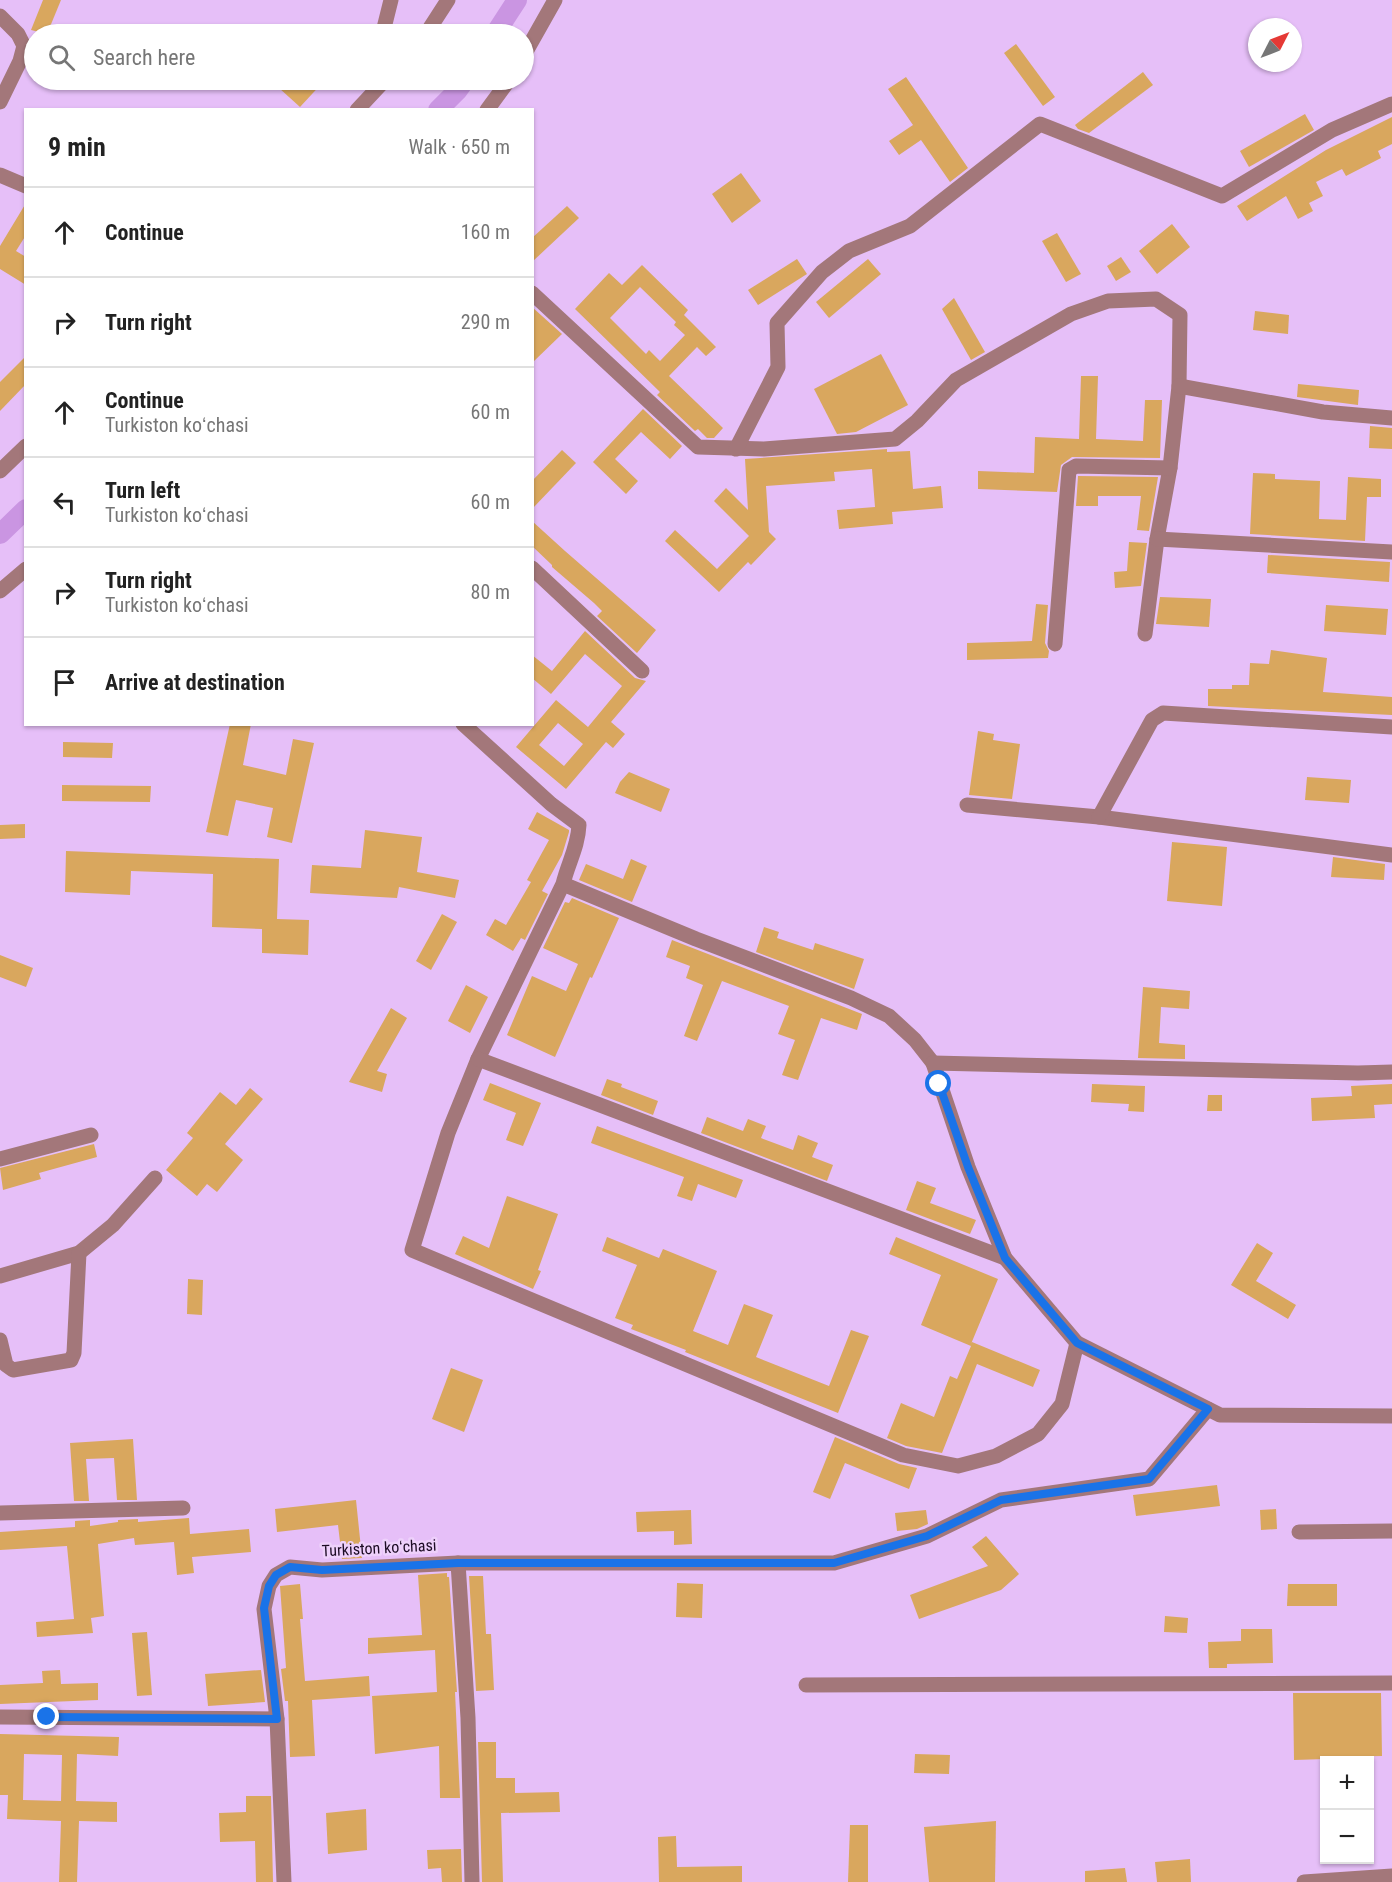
<!DOCTYPE html>
<meta charset="utf-8">
<style>
body{margin:0;font-family:"Roboto Condensed",sans-serif;background:#f2f2f2;color:#222}
.controls{position:absolute;right:18px;bottom:18px;display:grid;overflow:hidden;border-radius:0px;box-shadow:0 2px 4px #0004}
.controls button{width:54px;height:54px;display:grid;place-items:center;padding:0;border:0;border-bottom:2px solid #e0e0e0;background:#fff;color:#222;font:30px sans-serif}
.compass{position:absolute;left:1248px;top:18px;width:54px;height:54px;border-radius:50%;background:#fff;box-shadow:0 2px 4px #0004;rotate:48deg}
.stop{position:absolute;width:18px;height:18px;margin:-14px;border:4px solid #1a73e8;border-radius:50%;background:#fff}
.stop.end{background:#1a73e8;border-color:#fff;box-shadow:0 2px 6px #0008}
.list{margin:0;padding:0;list-style:none}
h2{display:flex;justify-content:space-between;align-items:center;height:78px;margin:0;padding:0 24px;font-size:26px}
h2 small{font-size:20px;font-weight:400;color:#767676}
.list li{display:grid;grid-template-columns:39px 1fr auto;gap:18px;align-items:center;box-sizing:border-box;height:90px;padding:0 24px;border-top:2px solid #e0e0e0}
.list b{display:block;font-size:22px;white-space:nowrap}
.list p{margin:0;font-size:20px;white-space:nowrap;color:#767676}
.list em{font-size:20px;font-style:normal;color:#767676}
.icon{flex:none;width:33px;height:33px;fill:none;stroke:currentColor;stroke-width:2;stroke-linecap:round;stroke-linejoin:round}
.map{position:relative;flex:none;width:1392px;height:1882px;overflow:hidden}
.search{position:absolute;background:#fff;box-shadow:0 2px 4px #0004;left:24px;top:24px;width:510px;height:66px;display:flex;align-items:center;gap:15px;box-sizing:border-box;padding:0 21px;border-radius:33px;color:#767676;font-size:22px}
.panel{position:absolute;background:#fff;box-shadow:0 2px 4px #0004;left:24px;top:108px;width:510px;height:618px;border-radius:0px}
.map>svg:first-child{display:block}
.lines{fill:none;stroke-linecap:round;stroke-linejoin:round}
.canal{stroke:#ca95e2;stroke-width:20}
.building{fill:#d9a75e;fill-rule:evenodd}
.minor{stroke:#a3777a;stroke-width:15}
.route{stroke:#1a73e8;stroke-width:8}
.labels{text-anchor:middle;dominant-baseline:central;stroke-width:5;stroke-linejoin:round;paint-order:stroke}
.street-label{font-size:16px;fill:#1c0b24;stroke:#eed1fb}
</style>
<div class="map">
<svg width="1392" height="1882" viewBox="0 0 1392 1882">
<rect width="100%" height="100%" fill="#e6bff8"/>
<g class="lines">
<g class="canal">
<polyline points="495,34 517,0"/>
<polyline points="438,110 457,91 465,80"/>
<polyline points="0,534 26,509"/>
</g>
</g>
<g class="building">
<polygon points="43,0 61,0 47,34 31,30"/>
<polygon points="1016,44 1055,97 1043,106 1004,53"/>
<polygon points="1143,72 1153,85 1089,133 1078,129 1075,125"/>
<polygon points="906,77 968,168 950,182 921,140 899,155 889,141 913,125 888,89"/>
<polygon points="287,80 325,80 300,107 279,88"/>
<polygon points="1305,114 1314,130 1249,167 1240,151"/>
<polygon points="1392,117 1392,144 1378,151 1381,158 1346,176 1342,169 1316,182 1323,196 1309,203 1313,211 1298,219 1286,196 1247,221 1237,206 1326,150"/>
<polygon points="741,173 761,201 732,223 712,194"/>
<polygon points="26,203 26,235 16,251 26,257 26,285 0,269 0,246"/>
<polygon points="567,206 579,218 532,262 532,238"/>
<polygon points="1172,224 1190,247 1157,274 1139,251"/>
<polygon points="1057,233 1081,274 1066,282 1042,241"/>
<polygon points="1121,257 1131,272 1116,281 1107,266"/>
<polygon points="797,259 807,274 758,305 748,290"/>
<polygon points="868,259 881,274 829,318 816,302"/>
<path d="M642,265L688,310L684,315L716,347L706,356L697,347L669,376L723,428L714,438H707L698,429L695,431L657,395L660,392L575,309L609,273L622,285ZM640,287L676,322L674,325L685,335L660,361L649,350L646,354L610,318Z"/>
<polygon points="954,298 985,352 971,360 942,309"/>
<polygon points="532,307 562,334 532,363"/>
<polygon points="1255,311 1289,315 1288,334 1253,330"/>
<polygon points="881,354 908,405 856,432 837,434 814,389"/>
<polygon points="26,356 26,384 0,411 0,382"/>
<polygon points="1081,376 1098,376 1096,439 1143,441 1145,400 1162,400 1160,458 1072,457 1061,465 1057,492 978,489 978,471 1034,473 1035,437 1079,439"/>
<polygon points="1298,384 1359,390 1358,405 1297,397"/>
<polygon points="643,409 682,446 670,459 641,432 615,459 638,481 626,494 593,462"/>
<polygon points="1370,426 1392,428 1392,449 1369,448"/>
<polygon points="887,449 887,452 910,451 913,489 941,486 943,508 892,512 893,524 839,529 837,510 875,507 872,469 834,472 835,481 766,486 769,532 776,539 751,565 748,562 719,592 665,541 675,530 717,569 749,536 714,501 726,488 748,510 745,459"/>
<polygon points="562,450 576,463 532,509 532,481"/>
<polygon points="1253,473 1275,474 1275,479 1320,481 1319,519 1346,520 1348,477 1381,479 1381,497 1367,497 1365,541 1250,534"/>
<polygon points="1078,476 1158,477 1149,531 1137,530 1141,496 1098,496 1098,506 1076,506"/>
<polygon points="532,521 565,551 656,630 637,653 597,616 602,611 594,603 552,567 552,565 532,546"/>
<polygon points="1129,542 1147,543 1141,586 1115,588 1114,572 1127,571"/>
<polygon points="1268,555 1390,562 1389,582 1267,573"/>
<polygon points="1160,597 1211,599 1209,627 1156,624"/>
<polygon points="1036,604 1048,605 1045,643 1049,651 1048,658 967,660 967,643 1032,641"/>
<polygon points="1326,605 1388,609 1386,635 1324,631"/>
<path d="M585,631L635,678L646,681L611,722L625,734L613,748L606,742L566,789L516,747L556,700L588,727L622,686L585,654L551,694L532,678V655L552,671ZM558,723L583,744L564,766L539,745Z"/>
<polygon points="1271,650 1327,658 1323,692 1392,697 1392,715 1208,706 1208,689 1232,689 1232,685 1249,685 1250,663 1269,664"/>
<polygon points="230,724 251,724 243,765 286,775 293,739 314,743 292,843 267,837 273,808 236,800 228,836 206,832"/>
<polygon points="978,731 994,734 993,740 1020,744 1012,799 969,795"/>
<polygon points="63,742 113,743 112,758 63,757"/>
<polygon points="629,772 670,789 661,812 615,793 620,782"/>
<polygon points="1307,777 1351,780 1349,803 1305,800"/>
<polygon points="62,785 151,786 150,802 62,801"/>
<polygon points="537,812 569,830 569,832 562,855 542,891 548,894 525,940 521,938 513,951 486,935 495,919 506,925 531,882 527,880 549,840 528,829"/>
<polygon points="25,824 25,838 0,839 0,825"/>
<polygon points="365,830 422,837 417,872 459,880 455,898 399,887 397,898 310,893 312,865 361,868"/>
<polygon points="1172,842 1227,847 1222,906 1167,901"/>
<polygon points="66,851 279,859 277,919 309,920 308,955 262,953 262,929 212,927 213,874 131,871 130,895 65,892"/>
<polygon points="1333,857 1385,864 1384,880 1331,877"/>
<polygon points="631,859 647,866 632,902 579,880 586,864 623,879"/>
<polygon points="572,898 619,918 592,978 590,977 555,1057 507,1035 532,976 566,991 578,964 543,948 565,902 569,903"/>
<polygon points="442,914 457,922 431,970 416,961"/>
<polygon points="764,927 779,932 777,938 813,950 815,943 864,959 854,989 756,952"/>
<polygon points="672,940 862,1014 857,1030 821,1018 798,1080 782,1075 795,1040 778,1034 789,1006 722,981 697,1041 684,1036 703,985 686,978 690,966 666,957"/>
<polygon points="0,955 33,968 26,987 0,977"/>
<polygon points="466,985 488,997 470,1033 448,1021"/>
<polygon points="1143,987 1190,991 1189,1009 1161,1007 1159,1043 1185,1045 1185,1059 1138,1058"/>
<polygon points="391,1008 407,1018 377,1071 387,1074 382,1092 349,1082"/>
<polygon points="607,1079 622,1084 621,1087 658,1101 653,1115 601,1095"/>
<polygon points="490,1083 541,1103 523,1146 506,1140 516,1113 483,1100"/>
<polygon points="1092,1084 1145,1086 1144,1112 1128,1111 1129,1104 1091,1102"/>
<polygon points="1392,1084 1392,1104 1374,1105 1375,1118 1312,1121 1311,1098 1352,1096 1351,1086"/>
<polygon points="250,1088 263,1099 225,1144 243,1160 217,1192 207,1184 197,1196 166,1170 193,1138 187,1133 220,1092 236,1105"/>
<polygon points="1208,1095 1222,1095 1222,1111 1207,1111"/>
<polygon points="707,1117 743,1131 748,1119 766,1126 761,1138 793,1150 798,1135 818,1143 812,1157 833,1165 827,1181 701,1133"/>
<polygon points="597,1126 743,1180 736,1198 698,1184 692,1201 677,1196 684,1177 591,1143"/>
<polygon points="94,1144 97,1157 39,1173 41,1179 3,1190 0,1168"/>
<polygon points="917,1181 936,1188 930,1203 976,1220 970,1234 906,1210"/>
<polygon points="507,1196 558,1214 538,1270 541,1271 533,1289 455,1254 463,1236 489,1248"/>
<polygon points="607,1237 659,1258 663,1249 717,1271 693,1331 728,1345 744,1304 773,1315 756,1357 829,1386 851,1330 869,1336 838,1413 685,1352 686,1350 631,1329 633,1325 615,1318 637,1265 602,1251"/>
<polygon points="896,1237 998,1279 971,1344 972,1342 1040,1370 1033,1387 977,1364 942,1453 906,1446 887,1438 901,1403 934,1417 950,1376 957,1379 971,1346 921,1325 941,1275 889,1254"/>
<polygon points="1257,1243 1273,1253 1256,1281 1296,1305 1288,1319 1231,1285"/>
<polygon points="188,1279 203,1280 202,1315 187,1314"/>
<polygon points="451,1368 483,1380 464,1432 432,1419"/>
<polygon points="835,1437 899,1464 917,1468 909,1489 845,1463 830,1499 813,1492"/>
<polygon points="133,1439 137,1500 117,1500 114,1458 86,1459 89,1501 74,1501 70,1443"/>
<polygon points="1217,1485 1220,1506 1136,1516 1133,1495"/>
<polygon points="356,1500 362,1558 342,1559 338,1525 277,1532 275,1509"/>
<polygon points="1276,1509 1277,1529 1261,1530 1260,1510"/>
<polygon points="691,1510 692,1544 674,1545 674,1531 637,1532 636,1512"/>
<polygon points="926,1510 928,1524 917,1529 897,1531 895,1513"/>
<polygon points="189,1518 190,1534 249,1529 251,1552 192,1557 194,1573 177,1575 174,1542 135,1545 134,1538 98,1544 104,1616 91,1618 93,1633 37,1637 36,1622 74,1619 67,1546 0,1550 0,1532 75,1527 75,1521 90,1520 90,1526 118,1522 118,1520 138,1519 138,1522"/>
<polygon points="986,1536 1019,1574 1001,1590 919,1619 910,1595 988,1566 972,1547"/>
<polygon points="447,1573 447,1577 449,1577 457,1692 455,1692 460,1798 440,1798 439,1746 375,1754 372,1696 437,1692 435,1650 368,1654 368,1638 422,1635 418,1575"/>
<polygon points="469,1576 483,1576 486,1634 491,1634 494,1690 476,1691"/>
<polygon points="677,1583 703,1584 702,1618 676,1617"/>
<polygon points="300,1584 303,1619 300,1619 305,1681 369,1676 370,1696 312,1700 315,1756 290,1757 288,1701 285,1701 281,1669 286,1668 280,1586"/>
<polygon points="1288,1584 1337,1584 1337,1606 1287,1606"/>
<polygon points="1165,1616 1188,1618 1187,1633 1164,1632"/>
<polygon points="1241,1629 1272,1629 1273,1663 1227,1664 1227,1668 1209,1668 1208,1642 1241,1641"/>
<polygon points="147,1632 152,1695 137,1696 132,1633"/>
<polygon points="60,1670 61,1684 98,1683 98,1700 0,1704 0,1685 43,1683 42,1671"/>
<polygon points="261,1670 265,1702 208,1706 205,1674"/>
<polygon points="1293,1693 1381,1693 1382,1756 1324,1757 1325,1759 1294,1760"/>
<path d="M0,1734L119,1737L118,1756L77,1754L76,1801L117,1802V1822L79,1821L77,1882H59L61,1821L7,1819L8,1795H0ZM24,1754L62,1755L61,1801L23,1800Z"/>
<polygon points="478,1742 496,1742 496,1778 515,1778 515,1793 559,1792 560,1812 501,1813 503,1882 482,1882"/>
<polygon points="915,1754 950,1755 949,1774 914,1773"/>
<polygon points="246,1796 271,1796 273,1882 256,1882 255,1841 220,1842 219,1813 246,1812"/>
<polygon points="366,1809 367,1850 328,1854 326,1813"/>
<polygon points="996,1821 995,1882 929,1882 924,1827"/>
<polygon points="850,1825 868,1825 868,1882 848,1882"/>
<polygon points="676,1836 677,1867 742,1866 742,1882 659,1882 658,1837"/>
<polygon points="461,1849 462,1882 442,1882 441,1868 428,1869 427,1850"/>
<polygon points="1190,1859 1191,1882 1157,1882 1155,1862"/>
<polygon points="1125,1868 1127,1882 1085,1882 1085,1871"/>
</g>
<g class="lines">
<g class="minor">
<polyline points="0,16 18,34 24,46 20,61 0,102"/>
<polyline points="385,34 384,28 391,0"/>
<polyline points="426,34 448,0"/>
<polyline points="524,55 555,0"/>
<polyline points="357,110 385,80"/>
<polyline points="487,110 509,80"/>
<polyline points="0,175 26,186"/>
<polyline points="532,293 698,447 764,449 895,439 917,421 956,380 1071,314 1108,301 1156,299 1180,315 1179,386 1170,468 1157,539 1145,634"/>
<polyline points="1179,386 1323,412 1392,418"/>
<polyline points="736,449 778,367 777,323 822,272 849,251 910,226 1040,124 1222,196 1332,130 1392,104"/>
<polyline points="0,471 26,446"/>
<polyline points="1157,539 1392,552"/>
<polyline points="532,568 642,671"/>
<polyline points="0,591 26,569"/>
<polyline points="1055,644 1069,470 1076,466 1170,468"/>
<path d="M463,724L551,804L579,825C578,847 568,863 563,884L696,939L851,998L889,1016L915,1040L933,1063L968,1167L1005,1258L1077,1343L1062,1404L1038,1434L996,1456L958,1466L903,1455L412,1250L448,1133L478,1059L563,884"/>
<polyline points="967,805 1099,817 1392,855"/>
<polyline points="1099,817 1152,720 1163,713 1392,727"/>
<polyline points="478,1059 1005,1258"/>
<polyline points="933,1063 1358,1073 1392,1072"/>
<polyline points="0,1159 91,1135"/>
<polyline points="0,1276 79,1253 113,1225 155,1178"/>
<polyline points="0,1340 6,1365 13,1370 71,1360 74,1353 79,1253"/>
<polyline points="1077,1343 1220,1415 1392,1416"/>
<polyline points="0,1513 183,1508"/>
<polyline points="1299,1532 1392,1531"/>
<polyline points="458,1563 834,1563 927,1536 1001,1500 1149,1479 1208,1409"/>
<polyline points="806,1685 1392,1683"/>
<polyline points="0,1717 277,1719 264,1609 269,1586 276,1575 290,1567 322,1570 458,1563 468,1718 472,1882"/>
<polyline points="277,1719 284,1882"/>
<polyline points="1304,1882 1392,1876"/>
</g>
</g>
<g class="lines">
<polyline class="route" points="47,1717 277,1719 264,1608 269,1586 276,1575 290,1567 322,1570 458,1563 834,1563 927,1536 1001,1500 1149,1479 1208,1409 1077,1343 1005,1258 968,1167 939,1084"/>
</g>
<g class="labels">
<g class="street-label">
<text transform="translate(379 1548) rotate(-3)">Turkiston koʻchasi</text>
</g>
</g>
</svg>
<div class="controls">
<button>+</button>
<button>−</button>
</div>
<svg class="compass" viewBox="-18 -18 36 36"><path d="M0-13l5 13h-10z" fill="#e53935"/><path d="M0 13l5-13h-10z" fill="#767676"/></svg>
<div class="stop" style="left:939px;top:1084px"></div>
<div class="stop end" style="left:47px;top:1717px"></div>
<div class="search"><svg class="icon" aria-label="search" viewBox="0 0 24 24"><circle cx="10" cy="10" r="6"/><path d="M15 15l6 6"/></svg>Search here</div>
<section class="panel">
<h2>9 min<small>Walk · 650 m</small></h2>
<ul class="list">
<li><svg class="icon" aria-label="ahead" viewBox="0 0 24 24"><path d="M12 20V5M6 11l6-6 6 6"/></svg><div><b>Continue</b></div><em>160 m</em></li>
<li><svg class="icon" aria-label="right" viewBox="0 0 24 24"><path d="M7 20v-9h11M14 6l5 5-5 5"/></svg><div><b>Turn right</b></div><em>290 m</em></li>
<li><svg class="icon" aria-label="ahead" viewBox="0 0 24 24"><path d="M12 20V5M6 11l6-6 6 6"/></svg><div><b>Continue</b><p>Turkiston koʻchasi</p></div><em>60 m</em></li>
<li><svg class="icon" aria-label="left" viewBox="0 0 24 24"><path d="M17 20v-9H6M10 6l-5 5 5 5"/></svg><div><b>Turn left</b><p>Turkiston koʻchasi</p></div><em>60 m</em></li>
<li><svg class="icon" aria-label="right" viewBox="0 0 24 24"><path d="M7 20v-9h11M14 6l5 5-5 5"/></svg><div><b>Turn right</b><p>Turkiston koʻchasi</p></div><em>80 m</em></li>
<li><svg class="icon" aria-label="arrive" viewBox="0 0 24 24"><path d="M6 21V4h12l-3 4 3 4H6"/></svg><div><b>Arrive at destination</b></div></li>
</ul>
</section>
</div>
